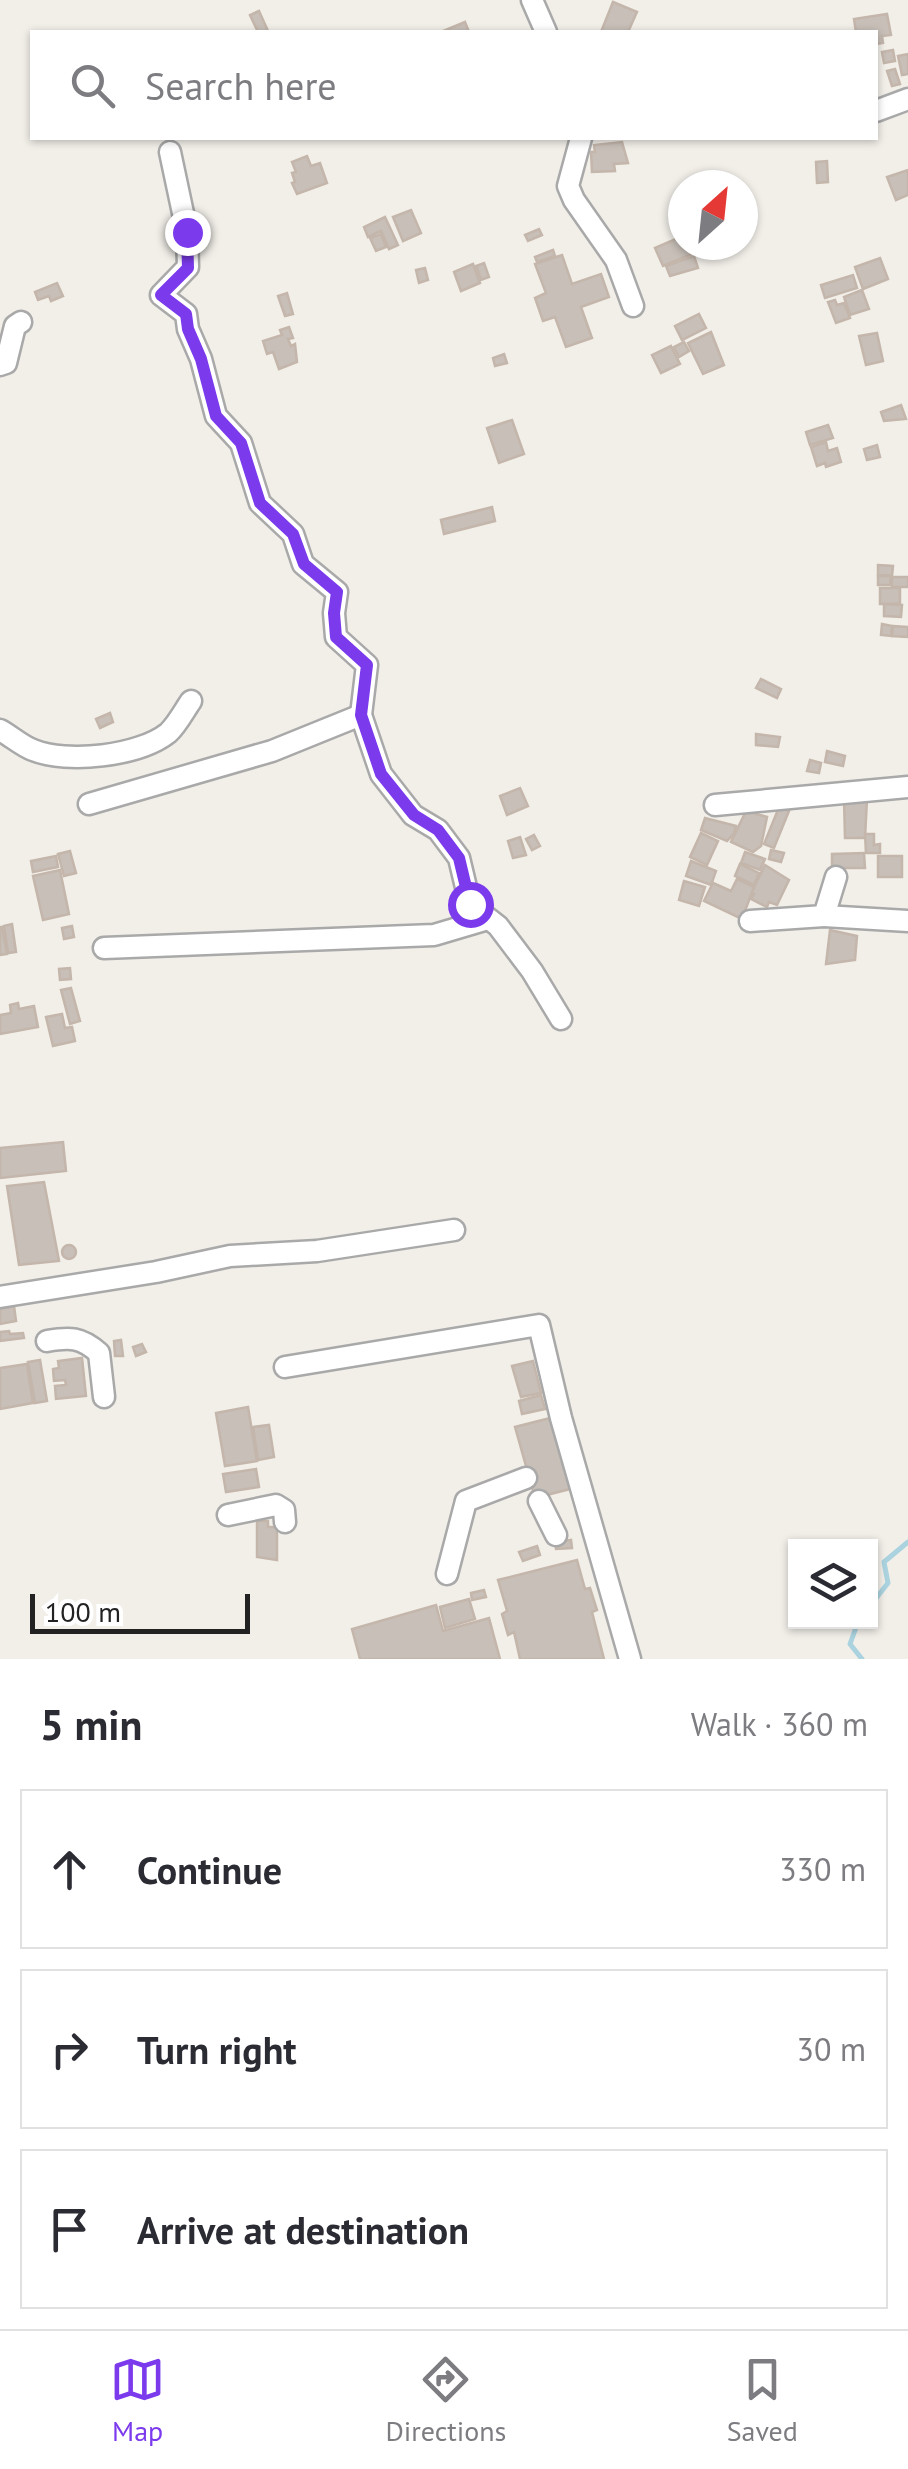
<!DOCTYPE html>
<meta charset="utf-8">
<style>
body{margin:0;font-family:"PT Sans",sans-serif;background:#f7f7f7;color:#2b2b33}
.controls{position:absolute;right:30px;bottom:30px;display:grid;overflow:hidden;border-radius:0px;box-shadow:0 2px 8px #0004}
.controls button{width:90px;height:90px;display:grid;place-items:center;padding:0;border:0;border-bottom:2px solid #e1e1e2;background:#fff;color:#2b2b33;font:50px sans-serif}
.compass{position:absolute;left:668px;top:170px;width:90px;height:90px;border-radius:50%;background:#fff;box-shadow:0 2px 8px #0004;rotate:27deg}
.scale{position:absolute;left:30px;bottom:25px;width:220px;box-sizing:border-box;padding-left:10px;border:5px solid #222;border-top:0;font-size:28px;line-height:35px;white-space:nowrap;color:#222;-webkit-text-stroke:8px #fff;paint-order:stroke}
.stop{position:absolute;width:30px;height:30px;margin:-22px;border:8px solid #7c3aed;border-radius:50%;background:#fff}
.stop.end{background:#7c3aed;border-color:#fff;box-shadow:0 2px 10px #0008}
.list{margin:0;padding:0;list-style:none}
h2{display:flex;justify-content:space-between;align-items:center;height:130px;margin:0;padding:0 40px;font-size:42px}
h2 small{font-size:32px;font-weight:400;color:#7c7c81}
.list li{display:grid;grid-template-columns:65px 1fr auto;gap:30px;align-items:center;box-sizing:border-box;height:160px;margin:0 20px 20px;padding:0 20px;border:2px solid #e1e1e2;border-radius:0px}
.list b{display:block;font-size:38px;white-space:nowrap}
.list em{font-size:32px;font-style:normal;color:#7c7c81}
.icon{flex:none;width:55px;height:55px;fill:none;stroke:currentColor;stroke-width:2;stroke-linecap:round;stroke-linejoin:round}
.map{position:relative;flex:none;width:908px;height:1659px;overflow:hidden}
.search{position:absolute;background:#fff;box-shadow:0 2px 8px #0004;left:30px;right:30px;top:30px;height:110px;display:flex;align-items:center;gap:25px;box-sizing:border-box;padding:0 35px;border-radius:0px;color:#7c7c81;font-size:38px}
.sheet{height:670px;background:#fff}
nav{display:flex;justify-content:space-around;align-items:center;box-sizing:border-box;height:140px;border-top:2px solid #e1e1e2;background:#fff;font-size:28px;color:#7c7c81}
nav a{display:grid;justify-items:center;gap:5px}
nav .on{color:#7c3aed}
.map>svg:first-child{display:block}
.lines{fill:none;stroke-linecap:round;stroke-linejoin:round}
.stream{stroke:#aad3df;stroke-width:5}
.building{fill:#c7bfb8;stroke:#c4b6ab;stroke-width:2.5}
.minor-casing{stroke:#a9a9a9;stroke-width:25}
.minor{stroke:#fff;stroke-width:20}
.route{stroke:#7c3aed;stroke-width:12}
</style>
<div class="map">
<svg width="908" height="1659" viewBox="0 0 908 1659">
<rect width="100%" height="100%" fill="#f2efe9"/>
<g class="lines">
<g class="stream">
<polyline points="870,1606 888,1583 884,1562 908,1542"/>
<polyline points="858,1622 850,1644 862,1659"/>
</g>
</g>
<g class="building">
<polygon points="613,2 637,12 628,32 601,32"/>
<polygon points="259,11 268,31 264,32 258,32 250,15"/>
<polygon points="887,14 891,35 882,36 883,43 876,44 876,32 856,32 854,19"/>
<polygon points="465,22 469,32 441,32"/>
<polygon points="893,50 895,61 884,63 882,52"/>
<polygon points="908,54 908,74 902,75 898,56"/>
<polygon points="895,69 900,84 892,86 887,71"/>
<polygon points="622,142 628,163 614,164 615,171 592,172 591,152 595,152 594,145"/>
<polygon points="307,156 311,166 320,163 327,183 297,194 292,183 295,182 292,173 296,172 292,162"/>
<polygon points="827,161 828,182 817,183 816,162"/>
<polygon points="908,170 908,195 896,200 887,177"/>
<polygon points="703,177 704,185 691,185 690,179"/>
<polygon points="411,210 421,233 403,241 393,217"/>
<polygon points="385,217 398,245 389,249 381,231 368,237 364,227"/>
<polygon points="539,229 542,235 528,241 525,235"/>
<polygon points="381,234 386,247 376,251 370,238"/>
<polygon points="683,236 683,245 688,245 692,254 663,266 655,248"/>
<polygon points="553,250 555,256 537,262 535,257"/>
<polygon points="562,255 572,284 601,274 609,297 581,307 592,338 566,347 555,317 543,321 535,298 546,293 535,264"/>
<polygon points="694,256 698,268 670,276 666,266"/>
<polygon points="880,258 888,279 863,289 855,267"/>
<polygon points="484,263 489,277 481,280 476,266"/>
<polygon points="473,264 480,283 461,291 454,272"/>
<polygon points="425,268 428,280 419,283 416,270"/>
<polygon points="853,275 857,288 825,298 821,285"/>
<polygon points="57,283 63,296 51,301 49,296 38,300 35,292"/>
<polygon points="862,290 869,309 850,315 844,297"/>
<polygon points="287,293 293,314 285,316 278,296"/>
<polygon points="835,300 837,305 844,303 850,318 836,323 828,302"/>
<polygon points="699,314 706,328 682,340 675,326"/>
<polygon points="289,327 293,338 288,339 291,346 295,344 297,362 279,369 273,352 267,354 263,341 282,335 280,330"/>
<polygon points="711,332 724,365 703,374 688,343"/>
<polygon points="877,333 883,361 866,365 859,336"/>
<polygon points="684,342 689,351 679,357 674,347"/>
<polygon points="671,346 680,364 661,373 652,355"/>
<polygon points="504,354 507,363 495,366 493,358"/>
<polygon points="901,405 906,419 884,421 881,412"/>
<polygon points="512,420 524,454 499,463 487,428"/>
<polygon points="828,425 833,438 810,445 806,432"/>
<polygon points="826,442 828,451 837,448 841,462 826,467 825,463 817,466 811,447"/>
<polygon points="877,445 880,457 867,460 864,449"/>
<polygon points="492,507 495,521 444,534 441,520"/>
<polygon points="878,565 893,566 892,576 878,575"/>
<polygon points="878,576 891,576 890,585 878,585"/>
<rect x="892" y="577" width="16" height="10"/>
<rect x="880" y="588" width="20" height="16"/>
<polygon points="884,604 902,605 901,617 884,616"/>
<polygon points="882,624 892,626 891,636 881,635"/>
<polygon points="893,626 908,627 908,637 892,636"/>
<polygon points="761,679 781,689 777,698 756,688"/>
<polygon points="110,713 113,722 100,728 96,719"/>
<polygon points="756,734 780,737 778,747 756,745"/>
<polygon points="827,751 845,756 843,766 825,762"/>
<polygon points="810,760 821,763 819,773 807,771"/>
<polygon points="520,788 528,806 507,815 500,796"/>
<polygon points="844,799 867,799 865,838 845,838"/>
<polygon points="779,807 789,811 774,848 764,844"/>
<polygon points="746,811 767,817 761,846 753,852 731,842"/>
<polygon points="705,818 736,826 734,834 727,841 701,830"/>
<polygon points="701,833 718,841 707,865 690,857"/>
<polygon points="865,834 874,834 874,845 880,844 880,853 866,853"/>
<polygon points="534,835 540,846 532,850 526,839"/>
<polygon points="520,837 526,855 513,858 508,841"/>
<polygon points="771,850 784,853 781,862 769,859"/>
<polygon points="70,851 76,873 64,876 58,854"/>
<polygon points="745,852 765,859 760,870 741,863"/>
<polygon points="864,853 865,868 832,868 832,854"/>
<polygon points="56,856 58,867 33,872 31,861"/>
<rect x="878" y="856" width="24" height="21"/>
<polygon points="691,861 716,871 711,885 686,876"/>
<polygon points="740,864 759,873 754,885 735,876"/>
<polygon points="765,865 789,880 777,905 769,902 767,907 751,899 754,894 751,893"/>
<polygon points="60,870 69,914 43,920 33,876"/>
<polygon points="737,879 754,887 742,919 704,901 713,883 731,891"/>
<polygon points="684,881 705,887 699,906 679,900"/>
<polygon points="12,924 16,952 8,953 4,926"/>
<polygon points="72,926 74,937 64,939 62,928"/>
<polygon points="0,927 2,927 7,954 0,955"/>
<polygon points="830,930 857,936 855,960 826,964"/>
<polygon points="70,968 71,979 60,980 59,969"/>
<polygon points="71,988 80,1021 70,1024 61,990"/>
<polygon points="18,1003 19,1009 34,1006 38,1027 0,1034 0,1015 11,1013 10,1005"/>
<polygon points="62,1014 65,1028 72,1027 75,1041 53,1046 46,1017"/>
<polygon points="63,1142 66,1171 0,1178 0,1148"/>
<polygon points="44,1182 59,1261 19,1265 7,1186"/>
<circle cx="69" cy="1252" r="7"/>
<polygon points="14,1306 16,1321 0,1324 0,1309"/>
<polygon points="9,1331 10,1334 23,1333 24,1338 0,1341 0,1332"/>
<polygon points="121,1340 123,1356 115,1356 114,1341"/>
<polygon points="142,1344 146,1352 136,1356 133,1347"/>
<polygon points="82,1358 86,1396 56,1399 55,1386 66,1385 65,1380 54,1381 53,1369 59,1368 58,1361"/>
<polygon points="40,1360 47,1401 35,1403 28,1362"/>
<polygon points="533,1361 541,1393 521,1397 512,1366"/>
<polygon points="27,1364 33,1403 0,1409 0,1368"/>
<polygon points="541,1395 545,1409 522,1414 519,1401"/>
<polygon points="248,1407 257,1461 225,1466 216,1413"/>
<polygon points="554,1417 574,1488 535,1498 515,1427"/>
<polygon points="269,1425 274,1457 258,1460 253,1427"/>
<polygon points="256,1469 259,1487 226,1492 223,1474"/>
<polygon points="257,1521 268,1521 268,1527 277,1527 277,1560 257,1557"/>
<polygon points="571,1540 572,1548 556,1549 555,1542"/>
<polygon points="537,1546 540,1555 523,1561 519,1552"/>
<polygon points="577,1560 585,1589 590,1588 597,1610 592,1612 604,1659 520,1659 514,1632 508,1635 502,1614 507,1611 498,1580"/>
<polygon points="484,1590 486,1597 472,1600 471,1593"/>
<polygon points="469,1599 475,1619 445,1628 440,1607"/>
<polygon points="436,1605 443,1631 489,1618 500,1659 360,1659 352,1629"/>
</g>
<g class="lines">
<g class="minor-casing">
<g id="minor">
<polyline points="532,0 546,32"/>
<polyline points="876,111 908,99"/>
<polyline points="581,138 568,186 574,200 616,260 633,306"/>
<polyline points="170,152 187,232 188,267 161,295 186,314 188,329 201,359 216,416 241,443 260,503 293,534 303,564 337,592 334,613 336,637 367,665 361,715 381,774 413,815 438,830 459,858 470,904 498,926 532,971 561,1019"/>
<polyline points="0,365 6,363 15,326 21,322"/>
<path d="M0,730C11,736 22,746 33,750C67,764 139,756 168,733C177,725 184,711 191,701"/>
<polyline points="89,804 272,751 361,715"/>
<polyline points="715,805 908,787"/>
<polyline points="824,916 908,921"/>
<polyline points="750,921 824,916 836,877"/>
<polyline points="104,948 434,935 488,919"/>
<polyline points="0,1297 156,1272 230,1256 317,1251 454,1230"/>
<path d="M47,1341C70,1337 81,1337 99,1353L104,1397"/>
<polyline points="285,1367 539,1325 561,1418 630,1659"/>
<polyline points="539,1501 556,1535"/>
<polyline points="228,1515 276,1505 284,1510 285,1522"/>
<polyline points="447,1574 466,1501 526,1478"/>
</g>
</g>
<use href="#minor" class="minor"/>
</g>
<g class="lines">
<polyline class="route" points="187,232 188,268 161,295 186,314 188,329 201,359 216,416 241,443 260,503 293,534 304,564 337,592 334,613 336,637 367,665 361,715 381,774 414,815 438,830 459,858 470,904"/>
</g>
</svg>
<div class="controls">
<button><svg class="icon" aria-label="layers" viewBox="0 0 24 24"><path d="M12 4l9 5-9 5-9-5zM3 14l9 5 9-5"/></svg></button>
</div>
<svg class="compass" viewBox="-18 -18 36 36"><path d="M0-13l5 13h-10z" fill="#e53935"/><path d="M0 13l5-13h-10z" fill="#7c7c81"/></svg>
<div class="scale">100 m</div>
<div class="stop" style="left:470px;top:904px"></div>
<div class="stop end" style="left:187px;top:232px"></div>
<div class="search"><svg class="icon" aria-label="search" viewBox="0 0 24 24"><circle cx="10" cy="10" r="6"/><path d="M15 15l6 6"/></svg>Search here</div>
</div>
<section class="sheet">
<h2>5 min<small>Walk · 360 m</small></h2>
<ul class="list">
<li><svg class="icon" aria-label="ahead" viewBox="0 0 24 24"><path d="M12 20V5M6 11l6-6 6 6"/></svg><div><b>Continue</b></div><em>330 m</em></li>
<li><svg class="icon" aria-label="right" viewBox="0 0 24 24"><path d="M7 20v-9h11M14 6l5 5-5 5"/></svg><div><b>Turn right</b></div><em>30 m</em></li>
<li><svg class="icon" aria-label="arrive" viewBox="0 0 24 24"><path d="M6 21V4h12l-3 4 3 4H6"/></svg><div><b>Arrive at destination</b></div></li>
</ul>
</section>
<nav>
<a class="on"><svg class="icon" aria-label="map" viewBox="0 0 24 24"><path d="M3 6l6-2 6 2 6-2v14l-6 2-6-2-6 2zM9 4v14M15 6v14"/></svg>Map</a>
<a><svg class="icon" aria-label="directions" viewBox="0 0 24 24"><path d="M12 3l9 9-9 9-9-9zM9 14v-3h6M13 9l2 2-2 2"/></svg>Directions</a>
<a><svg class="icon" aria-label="saved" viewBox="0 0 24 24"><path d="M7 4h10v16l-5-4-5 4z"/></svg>Saved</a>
</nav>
